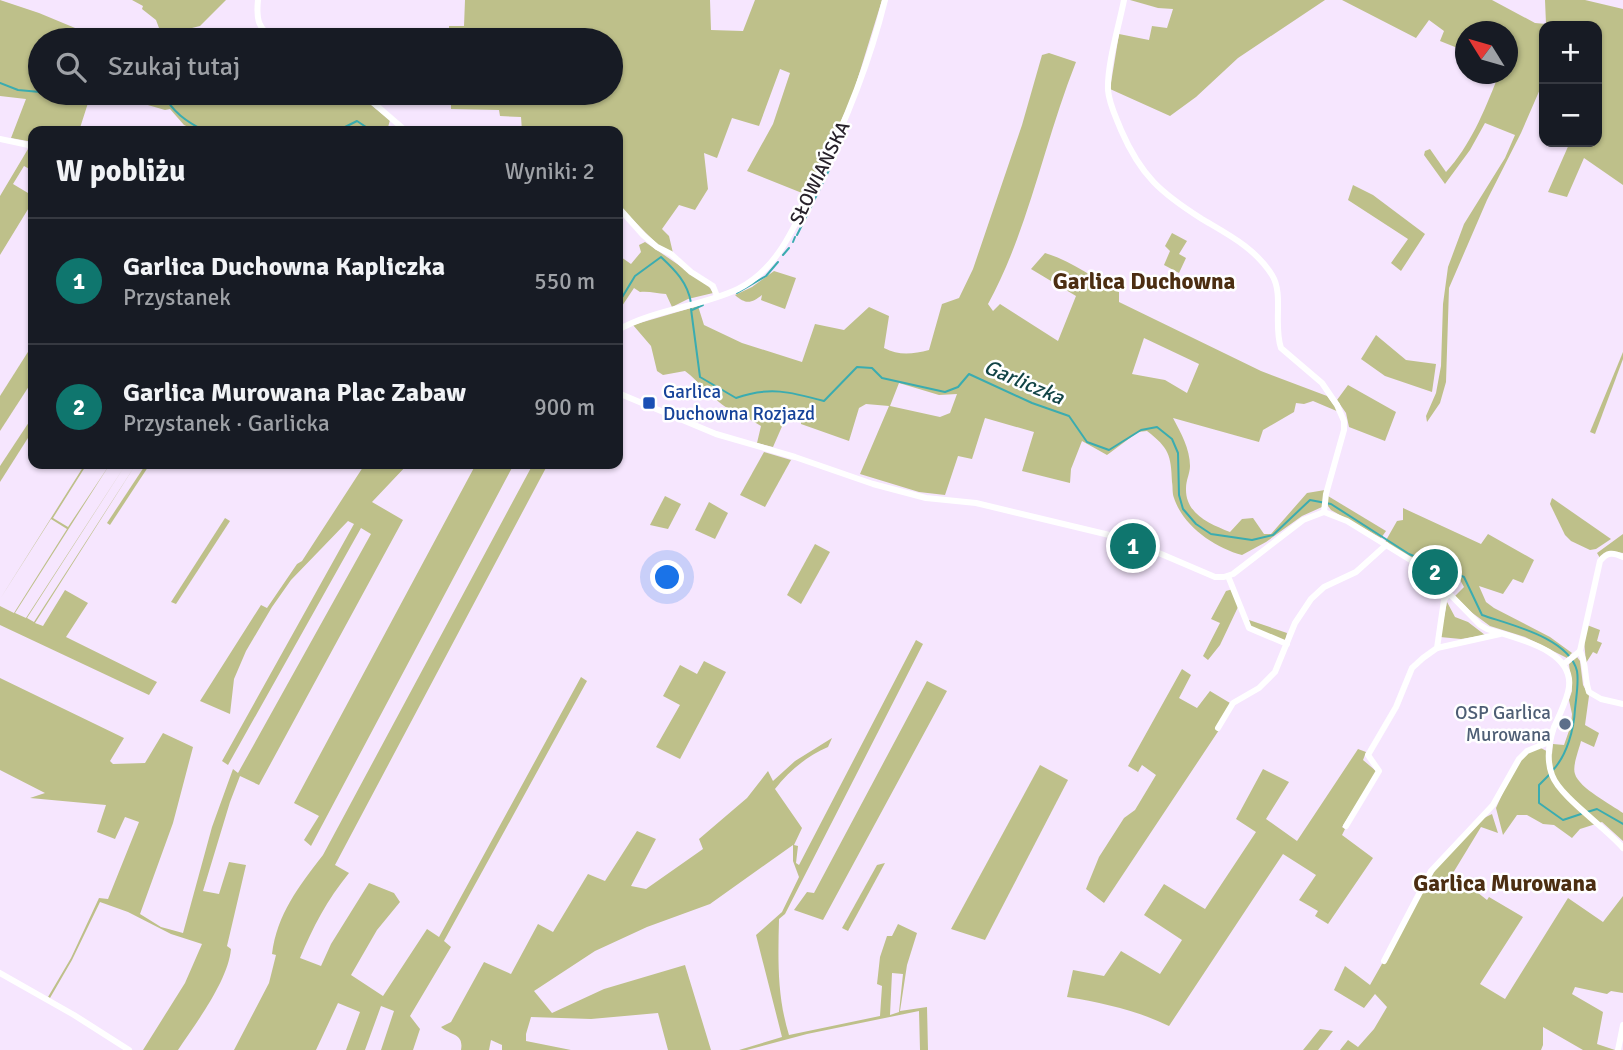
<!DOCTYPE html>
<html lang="pl">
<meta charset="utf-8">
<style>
body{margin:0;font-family:Signika,sans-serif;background:#20242c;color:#f1f3f6}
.controls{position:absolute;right:21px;top:21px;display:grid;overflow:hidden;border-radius:14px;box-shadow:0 2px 5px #0004}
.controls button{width:63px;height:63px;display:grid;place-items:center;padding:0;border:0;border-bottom:2px solid #363941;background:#171b24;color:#f1f3f6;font:35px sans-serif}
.compass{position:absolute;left:1455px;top:21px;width:63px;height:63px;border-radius:50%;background:#171b24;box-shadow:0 2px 5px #0004;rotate:307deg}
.you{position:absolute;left:668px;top:578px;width:24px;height:24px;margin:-18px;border:5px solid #fff;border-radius:50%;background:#1a73e8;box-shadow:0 0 0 10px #1a73e833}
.badge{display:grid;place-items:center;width:46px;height:46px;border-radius:50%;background:#0f766e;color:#fff;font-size:23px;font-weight:700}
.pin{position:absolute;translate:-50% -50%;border:4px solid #fff;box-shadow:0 2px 7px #0006}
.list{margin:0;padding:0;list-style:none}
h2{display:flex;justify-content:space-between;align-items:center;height:91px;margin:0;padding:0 28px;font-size:30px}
h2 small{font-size:23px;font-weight:400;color:#9ea1a6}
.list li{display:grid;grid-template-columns:46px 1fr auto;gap:21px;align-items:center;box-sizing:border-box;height:126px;padding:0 28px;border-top:2px solid #363941}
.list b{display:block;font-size:26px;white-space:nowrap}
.list p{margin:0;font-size:23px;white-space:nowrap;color:#9ea1a6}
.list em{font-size:23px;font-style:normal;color:#9ea1a6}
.icon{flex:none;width:38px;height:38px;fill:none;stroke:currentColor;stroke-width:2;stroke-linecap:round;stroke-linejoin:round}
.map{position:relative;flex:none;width:1623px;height:1050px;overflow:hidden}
.search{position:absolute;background:#171b24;box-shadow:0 2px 5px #0004;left:28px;top:28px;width:595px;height:77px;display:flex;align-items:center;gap:18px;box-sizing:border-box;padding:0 24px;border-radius:38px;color:#9ea1a6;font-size:26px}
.panel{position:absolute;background:#171b24;box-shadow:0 2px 5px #0004;left:28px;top:126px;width:595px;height:343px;border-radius:14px}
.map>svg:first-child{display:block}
.green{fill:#bec08a;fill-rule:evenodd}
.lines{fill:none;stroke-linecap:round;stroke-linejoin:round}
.stream{stroke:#3bacb0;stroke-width:2}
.minor{stroke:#fff;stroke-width:6}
.transit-dot{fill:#1a4fb4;stroke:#fff;stroke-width:2.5}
.service-dot{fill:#5c6f8a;stroke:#fff;stroke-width:2.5}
.labels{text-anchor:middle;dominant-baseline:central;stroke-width:5;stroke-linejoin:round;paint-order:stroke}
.street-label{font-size:19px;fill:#27212a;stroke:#fff}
.transit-label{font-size:19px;fill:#164399;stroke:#fff;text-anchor:start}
.service-label{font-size:19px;fill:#4e5e75;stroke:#fff;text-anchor:end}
.water-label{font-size:21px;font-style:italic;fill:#124446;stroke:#fff}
.quarter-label{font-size:23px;font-weight:bold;fill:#4c2e12;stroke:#fff}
</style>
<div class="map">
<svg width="1623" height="1050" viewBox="0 0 1623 1050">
<rect width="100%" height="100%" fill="#f6e6fe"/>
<g class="green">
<polygon points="0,0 39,13 104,40 40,40 40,93 114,93 88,103 79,131 33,131 33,142 11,138 26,99 0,96"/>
<polygon points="132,0 226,0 200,26 192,28 181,40 151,40 159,28 156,20 142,9 143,6"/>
<polygon points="465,0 710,0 711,30 743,31 755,0 882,0 852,97 807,195 747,171 773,124 790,73 780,69 759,126 732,118 717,158 704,153 708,189 695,210 679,205 662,229 669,236 673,253 658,245 618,205 618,131 522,131 521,117 500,116 499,110 451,109 451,100 438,98 438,93 611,93 611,40 449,40 449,26 464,26"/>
<polygon points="1130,0 1325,0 1238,58 1196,97 1170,116 1110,89 1119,34 1149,40 1152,26 1167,28 1173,9 1158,8"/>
<path d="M1342,0H1492L1535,23L1546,24L1545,0H1585L1623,9V185L1584,158L1567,197L1548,192L1570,142H1597V26H1544V80L1521,133L1487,200L1449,288L1446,382L1440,403L1427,422L1426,416L1436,393L1441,366L1443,304L1448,267L1464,224L1505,158L1515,135L1485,123L1470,150L1445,184L1424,155L1425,151L1430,149L1446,172C1470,146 1484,112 1497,79L1483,74H1508V32H1466L1465,51L1440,41L1444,31L1429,20L1416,38Z"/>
<path d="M1049,53L1076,62C1044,142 1029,229 988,304L993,311L1000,304L1058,341L1076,296L1031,269L1045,253C1072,261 1095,279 1119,292V302L1261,371L1327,396L1339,412L1313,401L1304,404L1296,403L1294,412L1263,430L1259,442L1173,418C1181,433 1190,449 1190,466C1190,473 1186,480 1186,488C1185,514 1210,524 1230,532L1242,519L1253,518L1264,534H1271L1307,493L1325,490L1322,507L1302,516L1266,542L1242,555C1215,548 1183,526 1174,498C1172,493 1173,487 1172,482C1171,455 1169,448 1147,431L1138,432L1107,455L1082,441L1071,469L1070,483L1022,471L1034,432L985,418L972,459L958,456L945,495L919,492L860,474L889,406L866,404L859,408L849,441L801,424V419L787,415L773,447L757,443L761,426L734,410C722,410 698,380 685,371L663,375L657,371L651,346L633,325L698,306L704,325L742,343L802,362L815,324L844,330L869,307L889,316L884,348C899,356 913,354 929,350L942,304L959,298L973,269L1022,125L1042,55ZM1144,338L1199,364L1187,393L1165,380L1132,374ZM899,383L939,395L957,394L950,413L940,417L890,406Z"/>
<polygon points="136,93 356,93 390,120 387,131 197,131 184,125 170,109 165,110 134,101"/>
<polygon points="28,149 33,151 33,171 24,166 13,184 33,196 33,201 0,255 0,196"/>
<polygon points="1353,185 1373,195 1425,234 1401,271 1391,263 1408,239 1348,200"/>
<polygon points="1172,233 1187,241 1179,254 1186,258 1179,273 1164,265 1170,251 1165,246"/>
<path d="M645,242L708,285L713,293L688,299L672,307L666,294C657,294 650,291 640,292L634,288L620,309L622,321L618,326V295L622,288L618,285V255L631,264L641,252L639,245Z"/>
<path d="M774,271L796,278L785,309L761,300L762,295C752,303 746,305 735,295L752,287Z"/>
<polygon points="1376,335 1406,360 1436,364 1432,392 1385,376 1361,359"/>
<polygon points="33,344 33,380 0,431 0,396"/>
<polygon points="1623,352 1623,359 1595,434 1590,432"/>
<polygon points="1348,385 1396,412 1385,441 1349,427 1346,413 1337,400"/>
<polygon points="33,416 33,430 0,482 0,466"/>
<polygon points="764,452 791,460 765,507 740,495"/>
<polygon points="85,464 87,464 53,518 68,527 110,464 15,613 26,618 126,464 27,618 34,622 136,464 35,623 43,626 65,590 88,603 66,637 157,682 149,695 0,625 0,606 14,613 67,529 51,519 0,599"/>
<polygon points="146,464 150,464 110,525 107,523"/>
<path d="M365,464H408L372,502L403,520L259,785L240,776L230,802L203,891L219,894L229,862L246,865L227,946L231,949C228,981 196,1023 178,1050H143L185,983L202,944L171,934L128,912L100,902L72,960L50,998L48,997L71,958L99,898L108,899L139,822L125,817L115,839L97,832L106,805L30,798L45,793L0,770V678L124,738L110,761L113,764L145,763L163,733L193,747L173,823L140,914L161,927L183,933L212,827L233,769L238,773L371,534L361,528L228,765L222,761L354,524L348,521L291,580L272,607L246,651L234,679L230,714L200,701L261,605L267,608L297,564L302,561Z"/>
<polygon points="476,464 514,464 311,846 304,840 319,816 294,803"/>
<path d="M533,464H548L335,865L349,873C327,900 313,927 300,958L321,966L331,944L369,883L394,893L400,902L377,930L351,975L383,996L427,929L439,937L581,677L587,681L444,941L451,947L410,1016L420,1029L413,1050H381L394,1011L381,1006L365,1050H346L360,1012L338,1003L316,1050H234L269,983L276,955L272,954C277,914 299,886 323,855Z"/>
<polygon points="665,496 681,504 668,529 650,525"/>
<polygon points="1328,496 1386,531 1381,538 1331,510 1328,506"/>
<polygon points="1552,498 1611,539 1596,549 1590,550 1571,541 1565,535 1550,504"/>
<polygon points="709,502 728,513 715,539 695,530"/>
<polygon points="1403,508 1481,544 1488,534 1534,560 1523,583 1513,579 1503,594 1479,586 1486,602 1494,608 1550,637 1572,653 1567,658 1525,637 1490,626 1471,612 1455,596 1464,587 1459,578 1455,576 1452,579 1425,567 1385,542 1397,521 1403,520"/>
<polygon points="225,518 230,521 176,604 171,602"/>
<polygon points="1623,534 1623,553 1609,551 1600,558 1597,553"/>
<polygon points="815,544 830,552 801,604 787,595"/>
<polygon points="1233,589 1238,607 1220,645 1208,660 1203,656 1220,623 1211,619 1226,591"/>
<polygon points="1447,602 1455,617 1468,622 1485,635 1461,639 1440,637"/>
<polygon points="1249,620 1287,633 1285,641 1250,626"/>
<polygon points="1587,625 1600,630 1597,641 1602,643 1597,654 1593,652 1586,663 1584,640"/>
<path d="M916,640L923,644L785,914L779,919C778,959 777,996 789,1035L880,1016L882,986L877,984L880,957L887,936H892L898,924L917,933L907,965L900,1011L927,1007L928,1050H920L919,1011L807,1034L747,1050H739L782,1037L756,935L782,912L799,877L793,861V845L710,904L647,927L595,951L534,991L552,1013L604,989L685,965L711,1050H668L658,1013L591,1019L531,1017L526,1034V1041L571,1050H502V1045L491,1040L489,1050H461C464,1033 451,1036 441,1027L451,1022L484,962L511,974L538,924L553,932L588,874L605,881L637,831L656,839L631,886L646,889L703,849L699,839L747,798L768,771L773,781L795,761L832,738L828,747C807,756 789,771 775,789L802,828L794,845L798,846L796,863L799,865ZM892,973L903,974L899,1012L890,1015Z"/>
<path d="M1577,657L1580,661L1583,685L1589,696L1585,725L1599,733L1594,747L1581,741C1579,750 1572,766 1575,774C1579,788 1612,805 1623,813V841L1602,822L1580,829L1572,838L1554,825L1543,824L1527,815H1517L1503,835L1496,808L1514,768L1529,752L1539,747L1552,754L1553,744L1564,745L1571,725L1572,714L1569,700L1572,691L1569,664Z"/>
<polygon points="704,661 726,672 680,759 656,747 680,705 663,696 680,665 697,674"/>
<polygon points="1182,669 1191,675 1179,698 1197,708 1210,691 1230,703 1219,730 1104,903 1086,889 1099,857 1124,818 1135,810 1156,775 1142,765 1138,772 1128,766"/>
<polygon points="927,681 947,691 823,920 794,910 807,892 814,893"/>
<path d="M1358,749L1366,752L1363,760L1376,771L1375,775L1342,827L1345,829L1342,835L1373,858L1328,924L1315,916L1318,911L1299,900L1316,875L1283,854L1169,1026C1136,1010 1103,1003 1067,997L1073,970L1104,976L1121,951L1160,974L1182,940L1144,915L1164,884L1205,909L1256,832L1236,819L1263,769L1289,782L1266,819L1297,841Z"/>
<polygon points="1040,765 1068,780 985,940 951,929"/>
<polygon points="1492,814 1498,833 1481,827 1453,873 1487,900 1489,897 1523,917 1480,984 1505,999 1568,898 1603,922 1623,896 1623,993 1611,991 1607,994 1575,987 1572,994 1603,1012 1597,1044 1615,1050 1583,1050 1543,1027 1543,1045 1541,1050 1340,1050 1348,1040 1358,1047 1374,1029 1387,1007 1375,994 1364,1008 1334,990 1345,966 1370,985 1437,867 1484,818"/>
<polygon points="885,863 848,931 842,928 877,865"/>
<polygon points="1320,1029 1333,1031 1318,1050 1303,1050"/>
</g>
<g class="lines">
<g class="stream">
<polyline points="0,83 18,90 40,92"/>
<polyline points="43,93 92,97 108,93"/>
<path d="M163,93C172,112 187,122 205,131"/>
<polyline points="341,131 343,128 357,121 372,131"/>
<polyline points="805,219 830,168"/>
<polyline points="797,235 802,225"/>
<polyline points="793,242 795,237"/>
<polyline points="783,255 789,248"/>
<polyline points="737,293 766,276 778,262"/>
<path d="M618,304L635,276L661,257C675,270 688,283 691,303"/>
<path d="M691,309L700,377L736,398C769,386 791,392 824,401L857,367L872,368L882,378L945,392L958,387L969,374L1032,403L1069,416L1087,442L1109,450L1141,430L1157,427L1172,439L1178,453L1179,495L1183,509L1196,524L1211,534L1252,540L1273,535L1310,500L1331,504L1409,554L1464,577L1482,615C1511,625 1569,638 1577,671C1579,683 1576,698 1575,709C1574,729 1567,755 1553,770"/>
<polyline points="692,310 703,305"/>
<polyline points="1550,774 1539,785 1539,803 1563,820 1581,814"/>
<polyline points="1587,812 1597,809 1623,824"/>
</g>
<g class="minor">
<path d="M258,0C256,19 258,30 276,40"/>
<path d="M1124,0C1119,26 1107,64 1108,90C1109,104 1116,117 1121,130C1141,176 1161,193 1202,219C1229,235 1255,248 1272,275C1284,294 1273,325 1281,348L1322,383L1337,405L1344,421V430L1326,494L1324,512"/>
<polyline points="362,93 406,131"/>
<polyline points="0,139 33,146"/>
<polyline points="618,207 643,235 657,247 671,254 691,272 713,286 717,296"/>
<path d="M618,330C655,309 700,307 738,289C780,268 796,222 815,184C845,124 869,65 885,0"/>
<path d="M618,393L716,434L795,457L873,484L926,498L976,503L1126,539L1215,577H1224L1233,574L1303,520L1324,512L1347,521L1417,564L1431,575L1480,625L1487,629C1515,638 1579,650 1568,692C1565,704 1559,716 1554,727C1549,742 1546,759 1552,775C1560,797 1605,827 1623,848"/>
<polyline points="1228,576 1249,628 1287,644"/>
<polyline points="1437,648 1444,600 1448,594"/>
<path d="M1580,651C1587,664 1584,678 1589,692L1601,699L1623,704"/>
<path d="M1564,664L1580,651L1600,561C1607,552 1613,552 1623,557"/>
<polyline points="1218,728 1233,703 1259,688 1275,672 1295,623 1311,599 1324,587 1356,572 1386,545"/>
<polyline points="1346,826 1379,771 1368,755 1396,707 1412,668 1423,658 1437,648 1500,634"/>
<polyline points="1384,961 1431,871 1493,805 1519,759 1527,751 1549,742"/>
<polyline points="0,973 74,1015 129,1050"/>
<polyline points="1618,1050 1623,1025"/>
</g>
</g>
<rect class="transit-dot" x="642" y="396" width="14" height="14" rx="3.5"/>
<circle class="service-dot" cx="1565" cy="724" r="7"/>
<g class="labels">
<g class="street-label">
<text transform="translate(820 173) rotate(-64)">SŁOWIAŃSKA</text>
</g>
<g class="transit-label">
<text x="663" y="392">Garlica<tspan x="663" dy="22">Duchowna Rozjazd</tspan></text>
</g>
<g class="service-label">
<text x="1551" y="713">OSP Garlica<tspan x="1551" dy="22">Murowana</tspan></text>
</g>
<g class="water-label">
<text transform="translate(1024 382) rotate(23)">Garliczka</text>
</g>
<g class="quarter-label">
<text x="1144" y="281">Garlica Duchowna</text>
<text x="1505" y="883">Garlica Murowana</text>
</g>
</g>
</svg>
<div class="controls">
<button>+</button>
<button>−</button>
</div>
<svg class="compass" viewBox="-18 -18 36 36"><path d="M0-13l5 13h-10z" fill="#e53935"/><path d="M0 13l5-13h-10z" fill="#9ea1a6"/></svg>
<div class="you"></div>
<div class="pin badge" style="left:1133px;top:546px">1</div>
<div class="pin badge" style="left:1435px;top:572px">2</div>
<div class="search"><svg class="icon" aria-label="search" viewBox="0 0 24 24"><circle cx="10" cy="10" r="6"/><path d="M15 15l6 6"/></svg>Szukaj tutaj</div>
<section class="panel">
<h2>W pobliżu<small>Wyniki: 2</small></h2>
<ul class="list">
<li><span class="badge">1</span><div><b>Garlica Duchowna Kapliczka</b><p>Przystanek</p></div><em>550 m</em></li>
<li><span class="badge">2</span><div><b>Garlica Murowana Plac Zabaw</b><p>Przystanek · Garlicka</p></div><em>900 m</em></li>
</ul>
</section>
</div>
